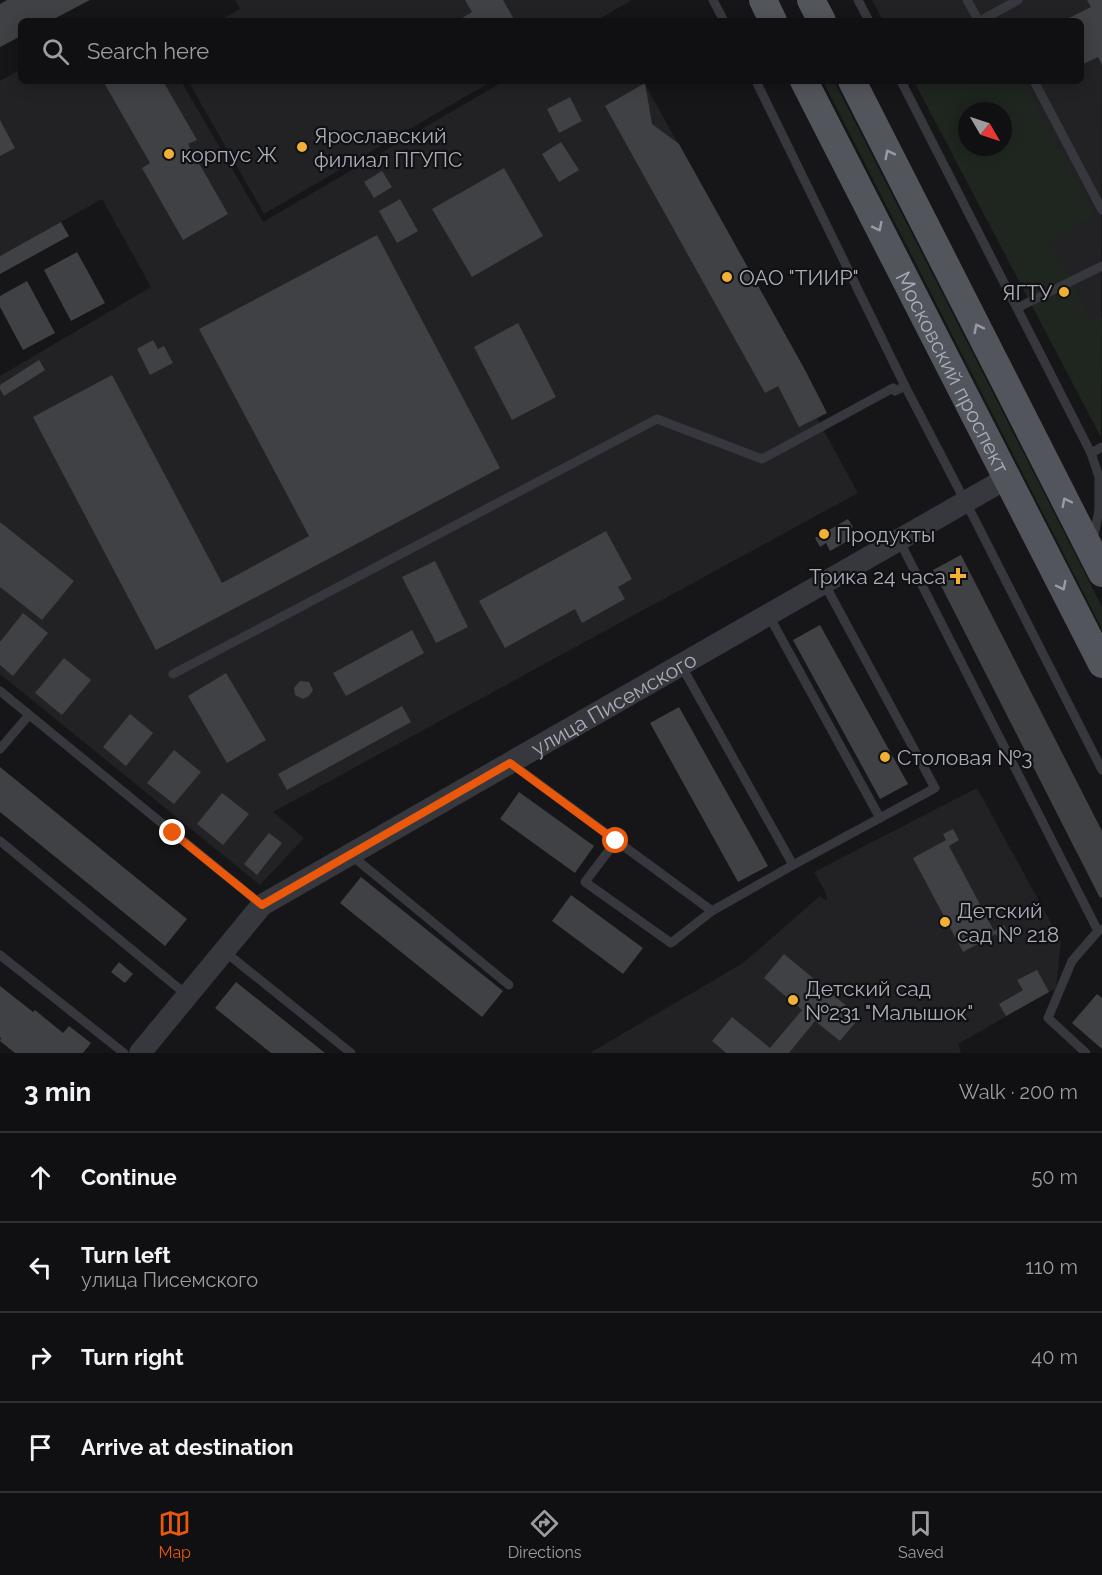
<!DOCTYPE html>
<meta charset="utf-8">
<style>
body{margin:0;font-family:Raleway,sans-serif;background:#19191b;color:#f1f3f6}
.compass{position:absolute;left:958px;top:102px;width:54px;height:54px;border-radius:50%;background:#101012;box-shadow:0 3px 15px #0003;rotate:129deg}
.stop{position:absolute;width:18px;height:18px;margin:-14px;border:4px solid #ea580c;border-radius:50%;background:#fff}
.stop.end{background:#ea580c;border-color:#fff;box-shadow:0 2px 6px #0008}
.list{margin:0;padding:0;list-style:none}
h2{display:flex;justify-content:space-between;align-items:center;height:78px;margin:0;padding:0 24px;font-size:26px}
h2 small{font-size:20px;font-weight:400;color:#9c9d9f}
.list li{display:grid;grid-template-columns:39px 1fr auto;gap:18px;align-items:center;box-sizing:border-box;height:90px;padding:0 24px;border-top:2px solid #303032}
.list b{display:block;font-size:22px;white-space:nowrap}
.list p{margin:0;font-size:20px;white-space:nowrap;color:#9c9d9f}
.list em{font-size:20px;font-style:normal;color:#9c9d9f}
.icon{flex:none;width:33px;height:33px;fill:none;stroke:currentColor;stroke-width:2;stroke-linecap:round;stroke-linejoin:round}
.map{position:relative;flex:none;width:1102px;height:1053px;overflow:hidden}
.search{position:absolute;background:#101012;box-shadow:0 3px 15px #0003;left:18px;right:18px;top:18px;height:66px;display:flex;align-items:center;gap:15px;box-sizing:border-box;padding:0 21px;border-radius:9px;color:#9c9d9f;font-size:22px}
.sheet{height:438px;background:#101012}
nav{display:flex;justify-content:space-around;align-items:center;box-sizing:border-box;height:84px;border-top:2px solid #303032;background:#101012;font-size:16px;color:#9c9d9f}
nav a{display:grid;justify-items:center;gap:3px}
nav .on{color:#ea580c}
.map>svg:first-child{display:block}
.built{fill:#222225;fill-rule:evenodd}
.green{fill:#1e261f;fill-rule:evenodd}
.building{fill:#404145}
.lines{fill:none;stroke-linecap:round;stroke-linejoin:round}
.service{stroke:#37383d;stroke-width:9}
.tertiary{stroke:#37383d;stroke-width:22}
.primary{stroke:#53555c;stroke-width:28}
.oneway{stroke:#979ba6}
.route{stroke:#ea580c;stroke-width:8}
.poi-dot{fill:#f2b134;stroke:#111113;stroke-width:2}
.labels{text-anchor:middle;dominant-baseline:central;stroke-width:4.5;stroke-linejoin:round;paint-order:stroke}
.poi-label{font-size:21px;fill:#a8adb8;stroke:#111113;text-anchor:start}
.street-label{font-size:21px;fill:#a8adb8;stroke:#111113}
</style>
<div class="map">
<svg width="1102" height="1053" viewBox="0 0 1102 1053">
<rect width="100%" height="100%" fill="#161618"/>
<g class="built">
<polygon points="235,0 632,0 596,21 218,21 240,9"/>
<path d="M872,0H1102L1101,437L914,81H1081V21H883ZM967,111H1003V147H967Z"/>
<polygon points="21,69 21,81 181,81 263,222 504,81 643,81 805,370 817,418 858,493 273,812 304,838 260,885 0,674 0,376 151,287 102,199 0,256 0,81"/>
<polygon points="188,81 492,81 264,214"/>
<polygon points="977,788 1061,941 1056,988 958,1044 961,1053 590,1053 743,963 820,896 827,901 826,893 814,872"/>
</g>
<g class="green">
<polygon points="823,81 834,81 1102,607 1102,629"/>
<path d="M914,81H1023L1095,216L1049,241L1093,321L1102,317L1101,437ZM967,111H1003V147H967Z"/>
</g>
<g class="building">
<polygon points="7,0 90,0 50,21 21,21 21,36 0,47 0,4"/>
<polygon points="465,0 503,0 515,21 457,21 472,12"/>
<polygon points="1087,0 1102,0 1102,65 1098,57 1081,65 1081,21 1063,21 1091,7"/>
<polygon points="103,81 163,81 197,140 188,144 228,214 183,240 142,168 150,163"/>
<polygon points="645,83 652,124 679,144 805,370 827,413 799,427 778,386 765,393 605,106"/>
<polygon points="570,97 582,121 559,133 547,109"/>
<polygon points="0,120 15,148 0,156"/>
<polygon points="561,142 579,170 559,182 542,154"/>
<polygon points="504,168 543,236 472,277 432,209"/>
<polygon points="382,171 392,187 374,198 364,182"/>
<polygon points="400,199 418,231 397,243 379,211"/>
<polygon points="61,222 69,236 0,274 0,256"/>
<polygon points="377,235 500,468 156,650 33,417 112,375 222,583 309,536 199,329"/>
<polygon points="77,252 105,303 71,321 44,270"/>
<polygon points="27,281 55,333 23,350 0,307 0,296"/>
<polygon points="518,323 556,397 512,420 474,347"/>
<polygon points="153,340 158,349 164,346 173,363 150,375 137,349"/>
<polygon points="39,360 45,370 4,396 0,389 0,385"/>
<polygon points="848,519 853,527 847,531 851,539 830,551 826,543 820,547 815,538"/>
<polygon points="0,522 74,581 42,620 0,587"/>
<polygon points="606,531 632,579 618,587 625,599 582,623 575,609 505,648 479,601"/>
<polygon points="961,555 1102,831 1102,897 1100,898 933,570"/>
<polygon points="435,561 468,627 436,643 402,577"/>
<polygon points="23,613 48,633 13,676 0,665 0,642"/>
<polygon points="820,625 908,784 880,799 793,640"/>
<polygon points="412,630 424,653 346,696 333,673"/>
<polygon points="64,658 91,680 62,715 35,693"/>
<polygon points="226,673 266,740 227,763 188,696"/>
<polygon points="300,681 309,682 313,690 309,696 303,699 295,695 294,688"/>
<polygon points="402,706 411,722 287,790 278,774"/>
<polygon points="679,707 768,866 738,882 650,723"/>
<polygon points="130,714 153,733 126,766 103,747"/>
<polygon points="174,750 201,772 174,804 147,783"/>
<polygon points="0,767 187,919 165,946 0,812"/>
<polygon points="519,792 594,846 575,873 500,819"/>
<polygon points="222,793 249,814 223,845 197,824"/>
<polygon points="953,829 959,840 949,846 994,931 1004,925 1010,937 1000,943 996,934 963,952 913,858 946,840 943,834"/>
<polygon points="269,833 282,843 257,875 244,864"/>
<polygon points="361,877 503,991 482,1017 340,903"/>
<polygon points="571,895 643,948 623,974 552,921"/>
<polygon points="784,954 860,1017 840,1041 815,1021 789,1053 726,1053 712,1041 732,1017 770,1048 802,1010 764,978"/>
<polygon points="119,962 133,974 125,983 111,972"/>
<polygon points="1037,970 1049,992 1006,1016 999,1004 1023,990 1017,980"/>
<polygon points="236,982 325,1053 271,1053 215,1008"/>
<polygon points="0,986 33,1012 35,1010 63,1033 69,1026 91,1043 83,1053 15,1053 0,1041 1,1038 0,1037"/>
<polygon points="1097,994 1102,998 1102,1049 1072,1023"/>
</g>
<g class="lines">
<g class="service">
<polyline points="713,0 724,21"/>
<polyline points="858,0 869,21"/>
<polyline points="967,0 979,21"/>
<polyline points="980,21 1018,0"/>
<polyline points="756,81 905,386 978,526 1102,770"/>
<polyline points="901,81 1091,453 1099,477 1099,510 1093,540"/>
<polyline points="1034,81 1102,210"/>
<polyline points="1017,308 1102,266"/>
<polyline points="1091,453 1102,447"/>
<polyline points="899,540 1098,931"/>
<polyline points="824,583 935,788 880,818"/>
<polyline points="681,665 793,865 880,818 769,616"/>
<polyline points="173,674 657,419 762,459 893,388 895,391 905,386"/>
<polyline points="0,691 262,905"/>
<polyline points="0,749 29,715 26,712"/>
<polyline points="512,764 712,911 793,865"/>
<polyline points="0,841 188,996"/>
<polyline points="616,841 585,882 671,943 712,911"/>
<polyline points="351,855 509,985"/>
<polyline points="224,951 351,1053"/>
<polyline points="0,955 124,1053"/>
<polyline points="1086,1053 1048,1018 1072,961 1098,931 1102,929"/>
</g>
<path class="tertiary" id="s1" d="M140,1053L262,905L1007,478"/>
<g class="primary">
<polyline points="763,0 773,21"/>
<polyline points="811,0 822,21"/>
<path id="s2" d="M804,81L1102,664"/>
<polyline points="852,81 1102,573"/>
</g>
</g>
<defs><path id="oneway-chevron" d="M-2-3.5L2.5 0L-2 3.5" fill="none" stroke-width="1.6" stroke-linecap="round" stroke-linejoin="round" transform="scale(1.5)"/></defs>
<g class="oneway">
<use href="#oneway-chevron" transform="translate(889 154) rotate(-117)"/>
<use href="#oneway-chevron" transform="translate(878 227) rotate(63)"/>
<use href="#oneway-chevron" transform="translate(978 328) rotate(-117)"/>
<use href="#oneway-chevron" transform="translate(1066 502) rotate(-117)"/>
<use href="#oneway-chevron" transform="translate(1062 586) rotate(63)"/>
</g>
<g class="lines">
<polyline class="route" points="173,833 262,905 510,763 616,841"/>
</g>
<g class="poi-dot">
<circle cx="302" cy="147" r="6"/>
<circle cx="169" cy="154" r="6"/>
<circle cx="727" cy="277" r="6"/>
<circle cx="1064" cy="292" r="6"/>
<circle cx="824" cy="534" r="6"/>
<path d="M955 567h6v6h6v6h-6v6h-6v-6h-6v-6h6z"/>
<circle cx="885" cy="757" r="6"/>
<circle cx="945" cy="922" r="6"/>
<circle cx="793" cy="1000" r="6"/>
</g>
<g class="labels">
<g class="poi-label">
<text x="314" y="135">Ярославский<tspan x="314" dy="24">филиал ПГУПС</tspan></text>
<text x="181" y="154">корпус Ж</text>
<text x="739" y="277">ОАО "ТИИР"</text>
<text x="1052" y="292" text-anchor="end">ЯГТУ</text>
<text x="836" y="534">Продукты</text>
<text x="946" y="576" text-anchor="end">Трика 24 часа</text>
<text x="897" y="757">Столовая №3</text>
<text x="957" y="910">Детский<tspan x="957" dy="24">сад № 218</tspan></text>
<text x="805" y="988">Детский сад<tspan x="805" dy="24">№231 "Малышок"</tspan></text>
</g>
<g class="street-label">
<text stroke="none"><textPath href="#s2" startOffset="327">Московский проспект</textPath></text>
<text stroke="none"><textPath href="#s1" startOffset="597">улица Писемского</textPath></text>
</g>
</g>
</svg>
<svg class="compass" viewBox="-18 -18 36 36"><path d="M0-13l5 13h-10z" fill="#e53935"/><path d="M0 13l5-13h-10z" fill="#9c9d9f"/></svg>
<div class="stop" style="left:616px;top:841px"></div>
<div class="stop end" style="left:173px;top:833px"></div>
<div class="search"><svg class="icon" aria-label="search" viewBox="0 0 24 24"><circle cx="10" cy="10" r="6"/><path d="M15 15l6 6"/></svg>Search here</div>
</div>
<section class="sheet">
<h2>3 min<small>Walk · 200 m</small></h2>
<ul class="list">
<li><svg class="icon" aria-label="ahead" viewBox="0 0 24 24"><path d="M12 20V5M6 11l6-6 6 6"/></svg><div><b>Continue</b></div><em>50 m</em></li>
<li><svg class="icon" aria-label="left" viewBox="0 0 24 24"><path d="M17 20v-9H6M10 6l-5 5 5 5"/></svg><div><b>Turn left</b><p>улица Писемского</p></div><em>110 m</em></li>
<li><svg class="icon" aria-label="right" viewBox="0 0 24 24"><path d="M7 20v-9h11M14 6l5 5-5 5"/></svg><div><b>Turn right</b></div><em>40 m</em></li>
<li><svg class="icon" aria-label="arrive" viewBox="0 0 24 24"><path d="M6 21V4h12l-3 4 3 4H6"/></svg><div><b>Arrive at destination</b></div></li>
</ul>
</section>
<nav>
<a class="on"><svg class="icon" aria-label="map" viewBox="0 0 24 24"><path d="M3 6l6-2 6 2 6-2v14l-6 2-6-2-6 2zM9 4v14M15 6v14"/></svg>Map</a>
<a><svg class="icon" aria-label="directions" viewBox="0 0 24 24"><path d="M12 3l9 9-9 9-9-9zM9 14v-3h6M13 9l2 2-2 2"/></svg>Directions</a>
<a><svg class="icon" aria-label="saved" viewBox="0 0 24 24"><path d="M7 4h10v16l-5-4-5 4z"/></svg>Saved</a>
</nav>
